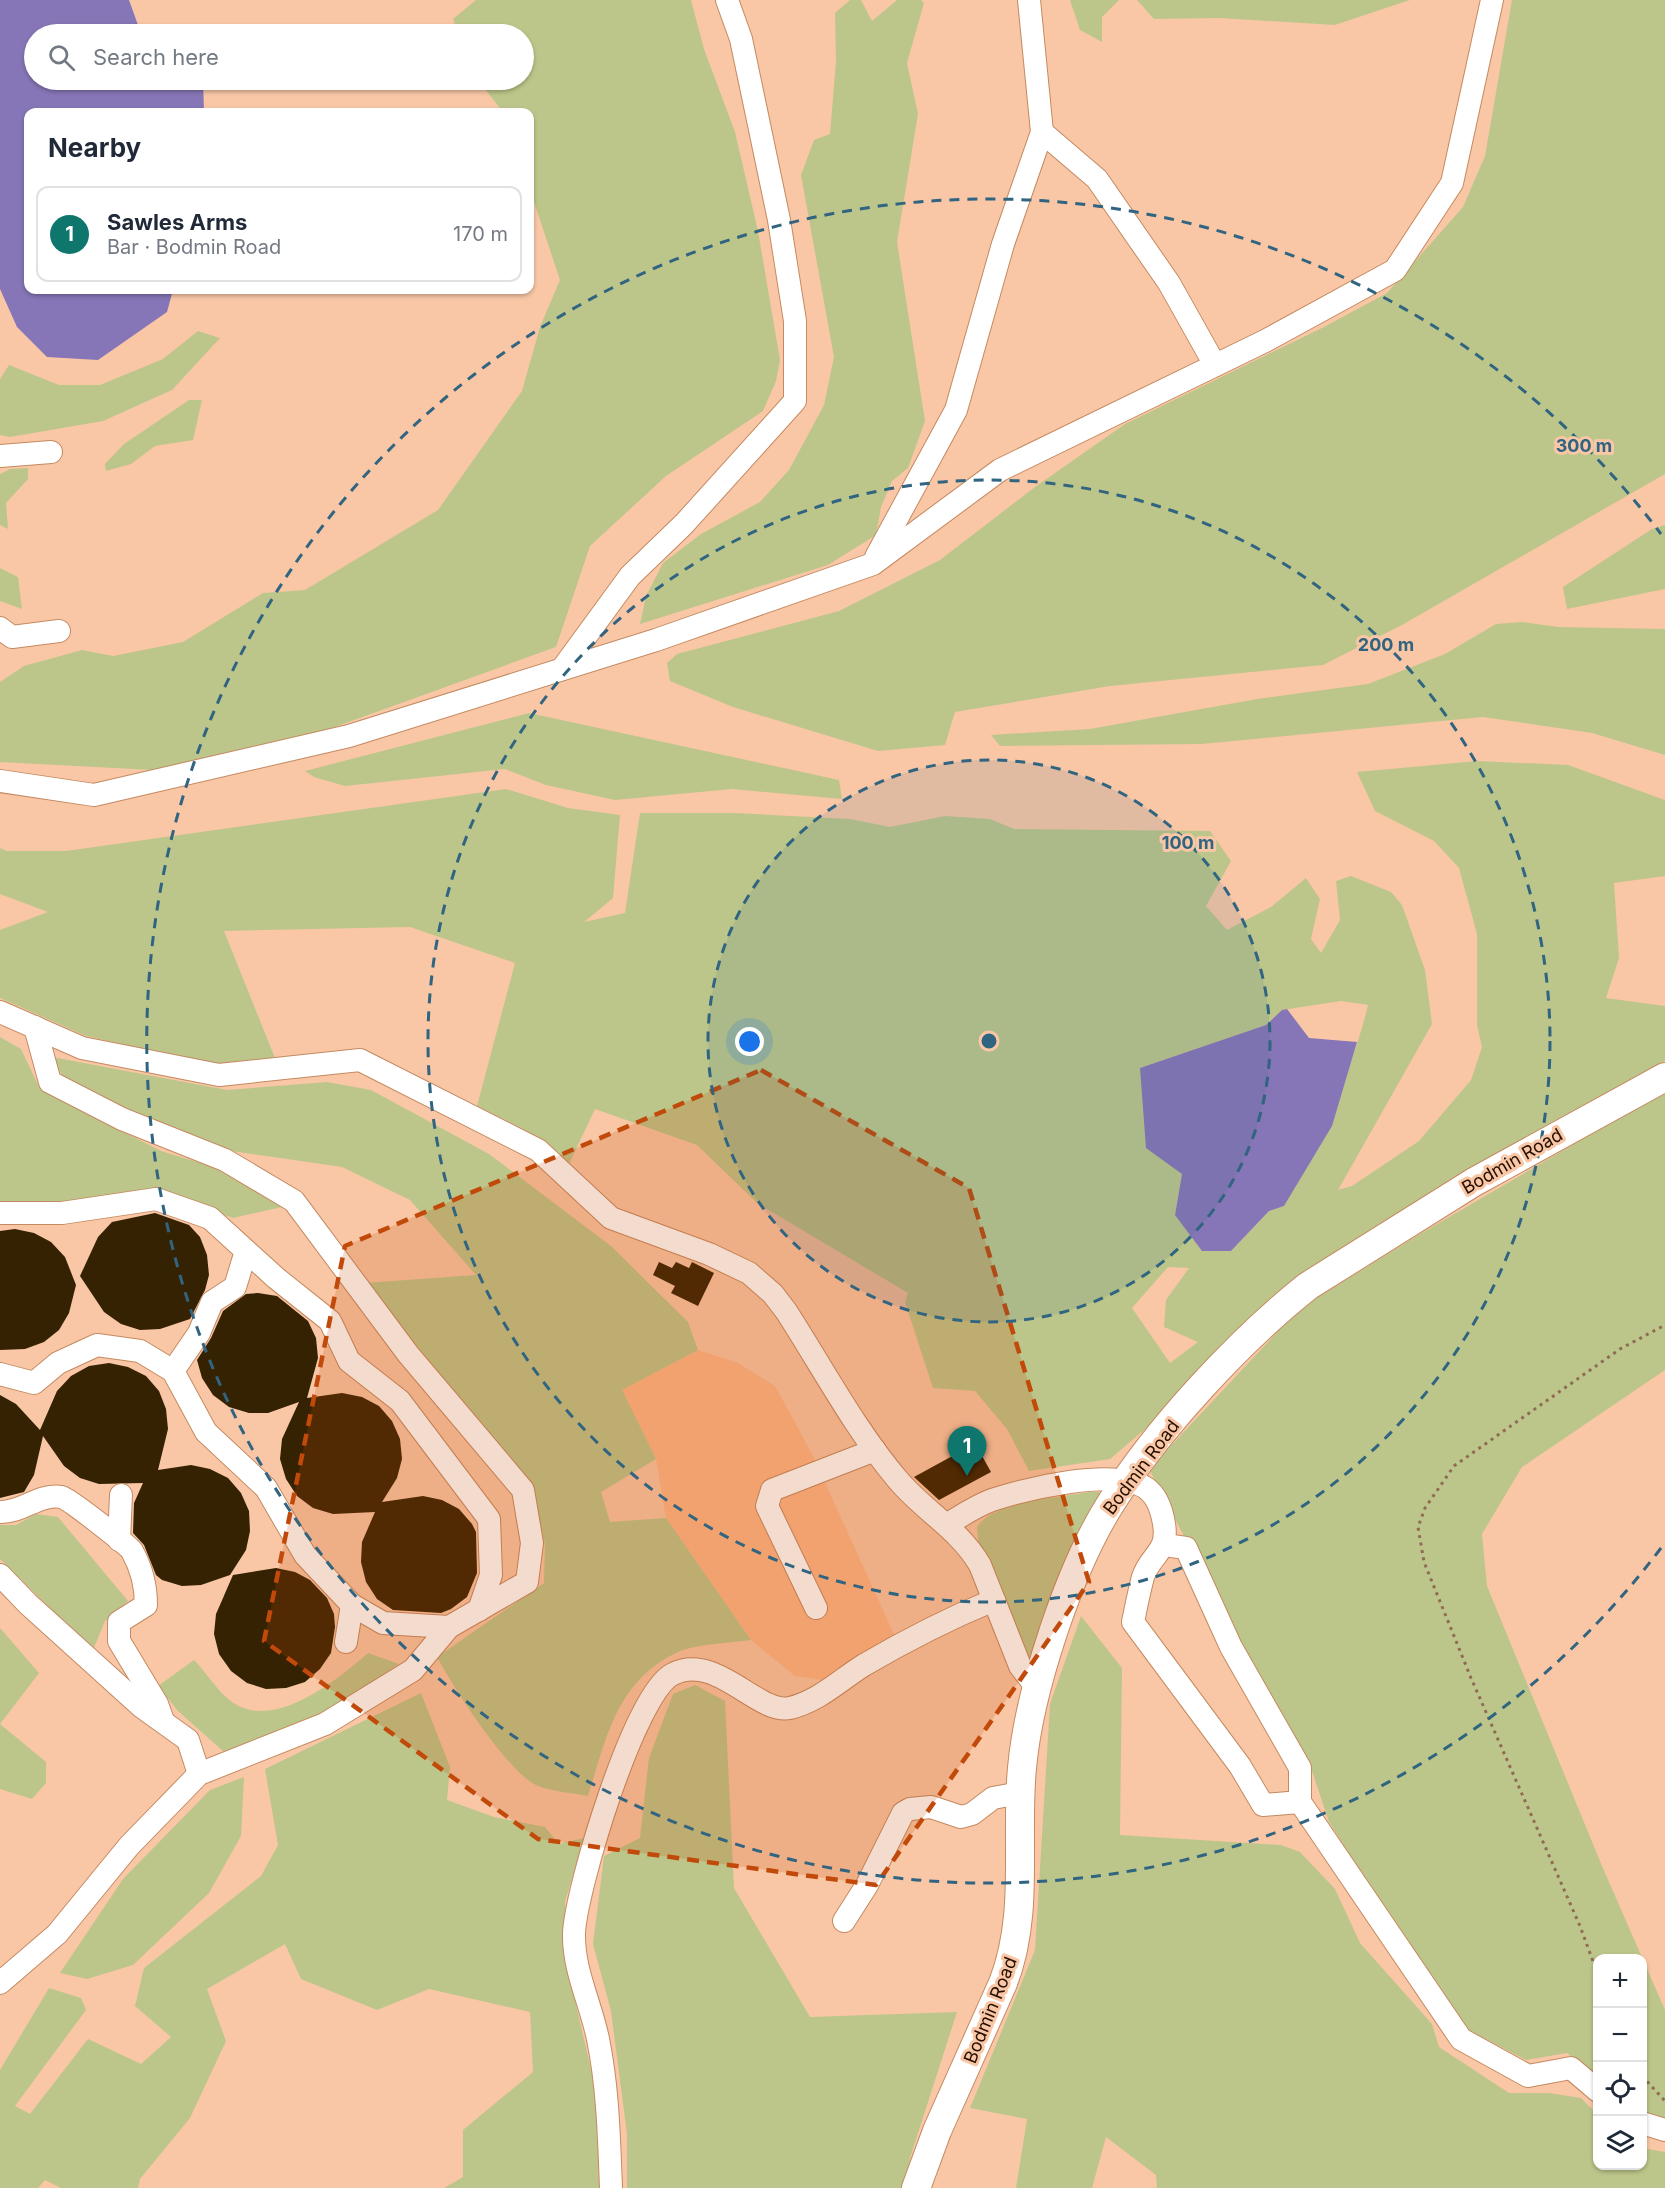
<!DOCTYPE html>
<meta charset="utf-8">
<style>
body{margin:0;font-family:Inter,sans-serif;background:#f2f2f3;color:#1f2937}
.controls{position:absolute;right:18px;bottom:18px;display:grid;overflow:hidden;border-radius:12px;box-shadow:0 2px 4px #0004}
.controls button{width:54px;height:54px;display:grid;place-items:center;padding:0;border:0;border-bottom:2px solid #e0e1e3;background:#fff;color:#1f2937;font:30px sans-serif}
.you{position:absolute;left:750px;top:1042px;width:21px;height:21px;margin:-15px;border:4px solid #fff;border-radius:50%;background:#1a73e8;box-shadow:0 0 0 9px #1a73e833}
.badge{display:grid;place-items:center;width:39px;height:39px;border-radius:50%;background:#0f766e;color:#fff;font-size:20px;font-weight:700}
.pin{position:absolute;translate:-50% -50px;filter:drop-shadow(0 2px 3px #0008)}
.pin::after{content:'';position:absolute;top:32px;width:21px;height:18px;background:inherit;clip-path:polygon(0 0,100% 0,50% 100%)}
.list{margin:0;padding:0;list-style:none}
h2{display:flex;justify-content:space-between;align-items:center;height:78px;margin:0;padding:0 24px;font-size:26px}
h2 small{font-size:20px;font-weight:400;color:#747a83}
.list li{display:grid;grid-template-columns:39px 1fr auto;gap:18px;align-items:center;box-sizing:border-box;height:96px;margin:0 12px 12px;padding:0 12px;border:2px solid #e0e1e3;border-radius:12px}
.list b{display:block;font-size:22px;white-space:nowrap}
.list p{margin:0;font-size:20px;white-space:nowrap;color:#747a83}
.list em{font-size:20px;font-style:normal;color:#747a83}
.icon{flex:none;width:33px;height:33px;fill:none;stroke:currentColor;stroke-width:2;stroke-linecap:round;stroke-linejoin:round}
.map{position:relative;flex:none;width:1665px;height:2188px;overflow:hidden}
.search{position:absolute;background:#fff;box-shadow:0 2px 4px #0004;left:24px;top:24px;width:510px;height:66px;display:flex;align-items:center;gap:15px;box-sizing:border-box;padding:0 21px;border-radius:33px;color:#747a83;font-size:22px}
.panel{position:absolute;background:#fff;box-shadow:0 2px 4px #0004;left:24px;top:108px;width:510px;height:186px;border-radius:12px}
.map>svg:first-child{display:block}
.built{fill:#fdb889}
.green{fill:#bdc68a;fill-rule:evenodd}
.water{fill:#8776b7}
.building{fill:#352202}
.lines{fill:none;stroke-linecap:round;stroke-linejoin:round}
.minor-casing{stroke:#c48a61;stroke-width:24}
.major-casing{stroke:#c48a61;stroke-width:30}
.path{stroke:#8f6b54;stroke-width:3;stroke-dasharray:3 4.5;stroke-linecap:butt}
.minor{stroke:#fff;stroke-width:22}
.major{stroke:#fff;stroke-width:28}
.marked{fill:#c14a0a;fill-opacity:0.2;stroke:#c14a0a;stroke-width:4.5;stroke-dasharray:12 8;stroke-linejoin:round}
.ring{fill:none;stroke:#306481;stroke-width:3;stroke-dasharray:10 8}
.labels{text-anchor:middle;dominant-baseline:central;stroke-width:6;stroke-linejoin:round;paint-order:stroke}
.street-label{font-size:18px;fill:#250f01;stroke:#f9c7a6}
.centre{fill:#306481;stroke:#f9c7a6;stroke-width:3}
.ring-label{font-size:18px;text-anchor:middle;font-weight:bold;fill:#306481;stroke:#f9c7a6;stroke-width:6;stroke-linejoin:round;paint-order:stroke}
</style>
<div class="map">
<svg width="1665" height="2188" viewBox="0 0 1665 2188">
<rect width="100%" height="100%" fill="#f9c7a6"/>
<polygon class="built" points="698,1350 738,1363 775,1386 812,1454 896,1639 824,1680 795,1676 751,1640 666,1518 656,1459 622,1390"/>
<g class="green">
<polygon points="476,0 691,0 704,49 735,132 758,231 780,360 776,381 763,411 666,476 590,546 556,647 321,732 152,770 0,762 0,682 24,666 82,650 113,656 183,642 263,593 305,590 438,510 522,391 540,327 560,280 530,190 530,112 503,112 478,80 524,80 524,34 458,34 453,19"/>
<polygon points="850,0 861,0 872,21 897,0 921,0 924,3 907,63 918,114 897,242 925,421 908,468 892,481 881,507 876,535 828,565 640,624 646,596 663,563 701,534 760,502 789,470 824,405 834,357 801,175 814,140 830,134 836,61 835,13"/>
<polygon points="1070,0 1119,0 1102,17 1102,42 1080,30"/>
<polygon points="1137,0 1410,0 1335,25 1219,18 1154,19"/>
<polygon points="1512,0 1665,0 1665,474 1402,625 1323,665 1110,686 955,712 945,745 878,751 733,707 670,681 667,663 677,654 839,611 940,560 1035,487 1125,424 1324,327 1387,293 1463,207 1485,156"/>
<polygon points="198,331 220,338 172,390 103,421 10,437 0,435 0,379 9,365 59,385 100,385 163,359"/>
<polygon points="189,400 202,400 193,440 155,446 131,464 106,471 105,464 124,444"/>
<polygon points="28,468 28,479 6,503 8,529 0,525 0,474 10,469"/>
<polygon points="1665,525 1665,589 1567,609 1563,587 1652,529"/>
<polygon points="0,568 18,577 22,609 0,601"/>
<polygon points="1523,622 1558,627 1665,629 1665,755 1592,733 1483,717 1202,744 1000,746 991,735 1090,729 1257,699 1368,684 1445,654 1496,624"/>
<polygon points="529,713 839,780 842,799 732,789 615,800 546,785 505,769 345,786 314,777 305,771"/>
<path d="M1477,761L1568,765L1665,800V876L1614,883L1619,958L1606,998L1665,1006V1061L1449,1185L1223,1351L1144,1430L1110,1459L1029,1471L1007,1429L975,1391L933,1388L905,1302L908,1293L757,1203L697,1145L595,1109L569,1164L477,1106L515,963L410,927L224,931L275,1058L217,1065L86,1036L0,998V930L48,912L0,894V848L7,851H66L506,789L568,808L620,815L613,898L584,922L625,913L640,813H735L850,819L890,827L945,816L990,819L1014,829L1210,831L1231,861L1206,906L1227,930L1271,907L1306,878L1320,899L1311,939L1321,953L1340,920L1336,881L1351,876L1391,892L1402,905L1425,970L1432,1024L1338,1190L1352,1186L1419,1141L1471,1080L1482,1047L1477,1025V934L1459,868L1434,841L1375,811L1357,772ZM1341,1001L1368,1005C1352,1075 1314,1141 1284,1206L1269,1211L1231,1251L1175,1215L1182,1174L1140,1068L1266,1025L1282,1010ZM1168,1267L1189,1268L1166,1300L1164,1327L1198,1342L1170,1363L1132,1308Z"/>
<polygon points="0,1037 21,1049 40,1089 161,1151 227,1171 282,1207 233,1218 154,1191 52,1204 0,1204"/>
<path d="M52,1057L227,1090L327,1082L371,1090L489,1154L611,1246L688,1322L698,1350L622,1390L656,1459L601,1492L610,1522L666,1518L751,1640C730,1643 695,1644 678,1652C617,1680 606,1738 588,1796C574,1793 546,1791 534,1784C503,1765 455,1690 437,1657L544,1583L545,1545L532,1485L365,1283L476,1275L410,1200L342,1167L231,1151L111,1104L62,1075Z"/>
<polygon points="1665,1091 1665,1370 1522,1467 1482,1534 1487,1586 1602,1866 1665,2010 1665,2121 1643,2114 1642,1958 1598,1958 1597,2080 1567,2053 1526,2060 1468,2030 1384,1909 1329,1822 1309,1762 1226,1617 1149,1469 1299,1309 1420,1234"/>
<path d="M1089,1492H1099L1101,1495L1026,1675L980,1565L977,1527C991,1502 1062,1497 1089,1492Z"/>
<polygon points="36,1514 58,1517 128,1601 105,1621 93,1650 0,1559 0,1525 16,1525"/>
<polygon points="1081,1616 1122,1668 1120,1835 1281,1845 1300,1852 1335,1889 1360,1943 1432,2024 1439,2047 1509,2093 1549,2093 1581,2098 1597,2114 1598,2166 1642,2166 1643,2148 1665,2152 1665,2188 1157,2188 1156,2175 1106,2137 1092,2188 1016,2188 1027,2119 970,2108 1035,1950 1050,1704"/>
<polygon points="0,1628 39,1673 0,1724 46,1762 46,1783 32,1799 0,1789"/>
<path d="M368,1653L399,1664L320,1716L224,1752L178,1711L158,1686L194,1660C206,1672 218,1692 232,1702C274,1732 337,1680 368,1653Z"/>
<polygon points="695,1685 725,1701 734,1888 810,2017 957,2012 910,2158 906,2188 627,2188 627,2134 611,2011 593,1944 604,1856 640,1838 649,1758 673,1694"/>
<polygon points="421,1693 450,1767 447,1800 494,1817 545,1827 559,1844 584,1838 565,1902 567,1966 597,2095 599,2188 444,2188 463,2177 463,2130 533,2072 530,2012 429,1989 377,2010 301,1979 285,1944 207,1989 226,2041 190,2118 140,2179 138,2188 61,2188 45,2180 38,2188 0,2188 0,2070 49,1988 81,1998 86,2010 15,2106 30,2114 88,2039 141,2064 171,2037 135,2006 144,1968 261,1876 278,1845 265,1769"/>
<polygon points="244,1777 241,1836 209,1893 133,1965 87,1979 60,1973 123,1879 210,1790"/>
</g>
<g class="water">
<polygon points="0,0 129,0 138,25 178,29 183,34 34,34 34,80 203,80 204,112 28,112 28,290 173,290 167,312 98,360 47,357 17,327 0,289"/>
<polygon points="1287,1009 1309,1038 1357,1042 1332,1126 1284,1206 1269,1211 1231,1251 1202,1251 1175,1215 1182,1174 1146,1148 1140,1068 1266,1025 1282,1010"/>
</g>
<g class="building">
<polygon points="155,1213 189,1225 200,1237 207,1255 209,1275 205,1290 190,1319 160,1329 140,1330 121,1324 104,1312 80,1276 98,1237 112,1222"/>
<polygon points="15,1229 34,1233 51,1242 65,1257 76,1285 69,1313 59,1330 44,1342 25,1349 0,1350 0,1231"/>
<polygon points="659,1262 672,1268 676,1262 689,1268 692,1262 714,1273 698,1306 671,1293 675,1286 653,1275"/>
<polygon points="258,1293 277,1296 308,1321 316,1338 318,1358 307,1398 342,1393 362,1397 379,1406 392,1421 400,1439 402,1459 397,1478 382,1502 423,1496 442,1500 459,1509 472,1524 476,1532 477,1573 467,1597 451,1609 441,1613 393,1610 377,1599 366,1582 361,1562 362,1542 375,1512 333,1514 313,1508 297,1496 286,1479 280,1459 282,1439 299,1402 268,1413 249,1413 229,1407 213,1395 202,1378 197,1360 211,1338 223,1311 246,1294"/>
<polygon points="109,1363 128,1367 146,1376 159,1391 166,1409 168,1429 158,1470 191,1465 210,1469 228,1478 241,1493 249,1511 250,1531 246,1550 230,1575 201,1585 182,1586 162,1580 156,1575 144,1545 133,1533 134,1503 143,1483 99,1484 80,1478 64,1466 43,1436 34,1475 24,1492 0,1498 0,1395 16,1404 40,1430 57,1391 71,1376 89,1366"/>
<polygon points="975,1430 982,1442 976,1445 991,1472 939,1500 914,1477 956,1454 950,1443"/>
<polygon points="276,1568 295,1572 310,1580 327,1598 334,1614 335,1627 331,1653 320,1669 305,1682 286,1688 266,1689 247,1683 231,1671 219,1654 214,1634 216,1614 233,1575"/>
</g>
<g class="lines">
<g class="minor-casing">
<g id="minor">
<polyline points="1042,132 1097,179 1169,283 1215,365"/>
<polyline points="0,456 51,452"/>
<polyline points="876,557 956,410 1003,244 1042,132 1029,0"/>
<polyline points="0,628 12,637 59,631"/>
<polyline points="562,669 630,576 684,524 795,401 795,321 779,220 741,39 727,0"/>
<polyline points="0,781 94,795 349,736 656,640 873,564 1000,470 1265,341 1395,270 1452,183 1492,0"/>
<path d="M0,1012L82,1048L219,1075L360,1060L538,1150L611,1218L709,1254L749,1273L773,1294L786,1311C821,1365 856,1431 898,1480C924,1511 959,1529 980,1565L1020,1666L1037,1688"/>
<polyline points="0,1213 62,1213 156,1199 210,1218 276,1278 330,1321 349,1361 400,1401 489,1519 491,1575 479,1610"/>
<polyline points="173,1371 199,1333 212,1302 235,1287 246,1251"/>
<polyline points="0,1374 34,1383 58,1363 97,1345 140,1351 173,1371 206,1432 266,1488 305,1555 352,1605 383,1623 449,1627"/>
<path d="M0,1512C22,1513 39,1493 62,1497C68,1498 129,1546 132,1551C141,1567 146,1587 146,1605L119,1622V1641L157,1704L163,1721"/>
<path d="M948,1524C962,1515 976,1506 992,1500C1026,1489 1114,1467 1146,1488C1157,1496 1162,1511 1164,1524C1169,1552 1150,1555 1143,1577C1139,1592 1136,1607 1133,1622L1240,1766L1263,1805L1300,1802"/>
<polyline points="119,1540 121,1495"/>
<polyline points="1165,1545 1186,1548 1231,1647 1300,1768 1300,1802 1461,2039 1528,2076 1571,2068 1598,2091"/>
<polyline points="0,1575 28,1604 142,1707 188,1740 199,1774"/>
<polyline points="816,1608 767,1506 772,1490 875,1450"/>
<polyline points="346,1642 352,1605"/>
<polyline points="844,1921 867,1885 903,1813 910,1809 931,1807 961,1817 972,1814 993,1798 1020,1793"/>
<polyline points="0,1983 57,1934 129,1846 199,1774 325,1724 413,1670 449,1627 527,1582 532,1543 523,1490 408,1354 294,1201 225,1160 122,1119 50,1082 35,1027"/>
<polyline points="1642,2123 1665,2130"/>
<path d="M611,2188C609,2138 608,2088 598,2039C591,2004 573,1970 574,1933C576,1889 635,1692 673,1674C716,1652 758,1715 790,1708C819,1701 840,1680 864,1665C905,1641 950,1618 994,1600"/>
</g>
</g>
<g class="major-casing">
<path id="major" d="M916,2188L937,2131L1003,1983C1030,1914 1015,1840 1022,1768C1029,1691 1069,1569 1111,1503C1157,1429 1240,1340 1308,1286L1474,1182L1665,1077"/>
</g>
<g class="path">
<polyline points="1598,1975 1580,1926 1471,1678 1424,1562 1418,1527 1425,1508 1454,1466 1620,1349 1665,1325"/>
<polyline points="1642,2076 1665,2101"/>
</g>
<use href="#minor" class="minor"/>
<use href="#major" class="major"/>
</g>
<path class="marked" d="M761,1070L969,1188L1089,1582L876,1885L538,1839L264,1641L345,1246Z"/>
<circle cx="989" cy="1041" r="281" fill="#306481" fill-opacity=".12"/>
<g class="ring">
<circle cx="989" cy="1041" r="281"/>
<circle cx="989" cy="1041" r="561"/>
<path d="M1661 1548A842 842 0 1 1 1661 534"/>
</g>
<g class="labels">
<g class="street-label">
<text transform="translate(1512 1161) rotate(-30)">Bodmin Road</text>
<text transform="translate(1141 1467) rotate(-53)">Bodmin Road</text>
<text transform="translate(990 2010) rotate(-68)">Bodmin Road</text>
</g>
</g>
<circle cx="989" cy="1041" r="9" class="centre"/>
<g class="ring-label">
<text x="1584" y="452">300 m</text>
<text x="1386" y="651">200 m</text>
<text x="1188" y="849">100 m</text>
</g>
</svg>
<div class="controls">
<button>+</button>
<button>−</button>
<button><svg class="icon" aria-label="locate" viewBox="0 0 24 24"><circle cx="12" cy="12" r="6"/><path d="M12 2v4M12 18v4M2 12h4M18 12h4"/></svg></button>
<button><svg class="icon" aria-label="layers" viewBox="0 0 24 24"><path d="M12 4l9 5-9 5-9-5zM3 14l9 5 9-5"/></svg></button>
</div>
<div class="you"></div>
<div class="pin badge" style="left:967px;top:1476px">1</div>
<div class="search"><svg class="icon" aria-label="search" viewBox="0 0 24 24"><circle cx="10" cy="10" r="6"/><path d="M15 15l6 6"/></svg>Search here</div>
<section class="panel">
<h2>Nearby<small></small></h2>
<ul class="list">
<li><span class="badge">1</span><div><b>Sawles Arms</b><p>Bar · Bodmin Road</p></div><em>170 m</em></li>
</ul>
</section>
</div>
